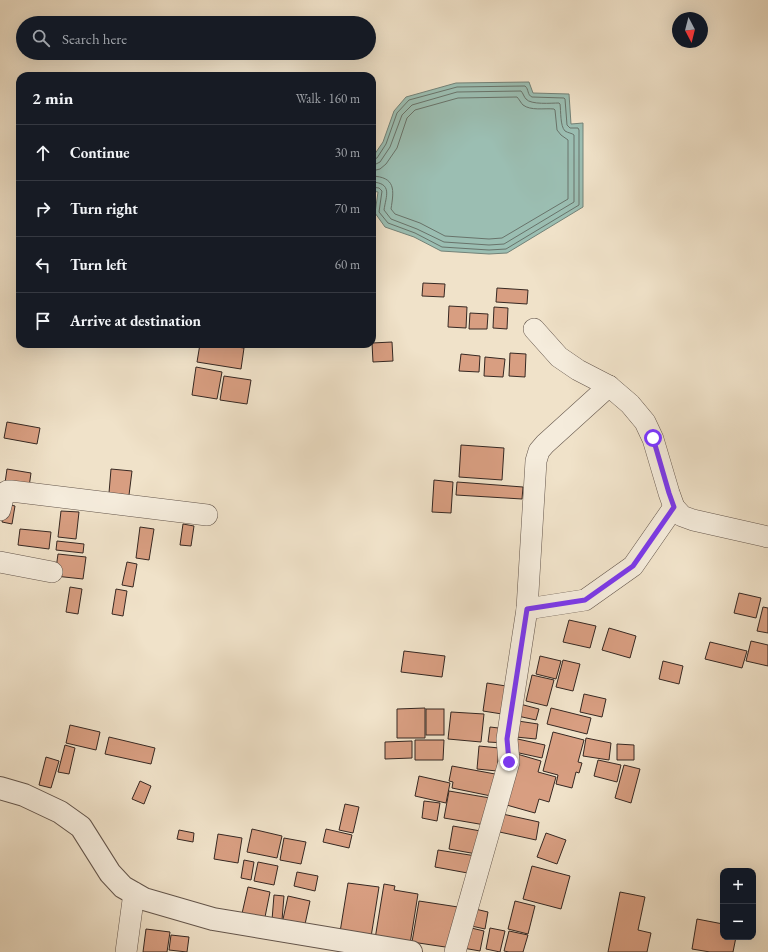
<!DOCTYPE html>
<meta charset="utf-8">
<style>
body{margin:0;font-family:"EB Garamond",serif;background:#20242c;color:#f1f3f6}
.controls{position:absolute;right:12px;bottom:12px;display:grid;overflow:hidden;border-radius:8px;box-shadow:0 4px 16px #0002}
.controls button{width:36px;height:36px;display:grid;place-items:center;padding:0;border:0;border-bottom:1px solid #363941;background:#171b24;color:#f1f3f6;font:20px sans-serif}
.compass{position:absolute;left:672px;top:12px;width:36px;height:36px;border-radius:50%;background:#171b24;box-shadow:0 4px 16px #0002;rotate:173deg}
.stop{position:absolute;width:12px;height:12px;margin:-9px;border:3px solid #7c3aed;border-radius:50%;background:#fff}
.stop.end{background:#7c3aed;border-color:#fff;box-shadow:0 1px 4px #0008}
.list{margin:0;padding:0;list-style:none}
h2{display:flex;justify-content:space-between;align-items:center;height:52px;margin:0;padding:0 16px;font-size:17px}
h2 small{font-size:13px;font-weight:400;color:#9ea1a6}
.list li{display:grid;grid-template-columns:26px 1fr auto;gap:12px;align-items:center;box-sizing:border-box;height:56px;padding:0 16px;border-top:1px solid #363941}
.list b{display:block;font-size:15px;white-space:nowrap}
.list em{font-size:13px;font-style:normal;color:#9ea1a6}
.icon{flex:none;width:22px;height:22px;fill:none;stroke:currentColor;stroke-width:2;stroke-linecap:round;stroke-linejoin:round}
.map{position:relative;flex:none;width:768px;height:952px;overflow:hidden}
.search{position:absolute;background:#171b24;box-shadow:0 4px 16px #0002;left:16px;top:16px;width:360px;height:44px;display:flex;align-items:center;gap:10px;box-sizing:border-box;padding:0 14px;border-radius:22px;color:#9ea1a6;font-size:15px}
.panel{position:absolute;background:#171b24;box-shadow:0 4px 16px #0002;left:16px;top:72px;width:360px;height:276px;border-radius:12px}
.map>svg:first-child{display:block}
.water{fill:#9bbeb2;stroke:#738278}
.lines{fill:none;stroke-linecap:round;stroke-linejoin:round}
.shore{stroke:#68736a;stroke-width:1}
.building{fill:#d89e81;stroke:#362822}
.minor-casing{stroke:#64564c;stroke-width:22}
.tertiary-casing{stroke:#64564c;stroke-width:24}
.minor{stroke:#f5ecdc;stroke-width:21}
.tertiary{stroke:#f5ecdc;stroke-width:22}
.route{stroke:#7c3aed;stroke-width:5}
</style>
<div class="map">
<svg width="768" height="952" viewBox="0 0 768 952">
<rect width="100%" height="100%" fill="#f0e2c9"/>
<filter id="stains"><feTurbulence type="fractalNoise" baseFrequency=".005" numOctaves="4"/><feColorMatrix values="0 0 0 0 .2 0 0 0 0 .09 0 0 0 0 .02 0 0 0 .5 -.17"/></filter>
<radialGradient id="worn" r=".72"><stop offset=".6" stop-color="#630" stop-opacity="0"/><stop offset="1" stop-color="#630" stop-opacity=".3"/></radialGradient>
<polygon class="water" points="529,82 533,93 569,94 571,124 583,123 583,207 507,253 489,254 441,251 414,237 385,227 375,213 378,192 372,191 372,158 383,142 394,111 406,97 456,83"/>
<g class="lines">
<g class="shore">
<path d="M372,160L377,158L386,144L397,113L409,100L457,87L525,86C529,89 527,95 532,97L564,98L565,99L567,125L570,128H578L579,130V205L506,249L489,250L442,247L415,233L388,223L379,212L382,191L379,188L372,187"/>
<path d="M372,165L376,164L380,162L390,147L402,115L412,105L457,92L521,91C523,93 524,97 526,99C531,105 551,103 559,103L560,104C561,111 560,126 565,131C568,133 572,133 574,135V202L504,244L489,245L444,242L417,229L391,219L384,210C386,196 393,183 372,182"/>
<path d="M372,171L380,169L386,164L397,148L407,118L415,110L458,98L517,97C519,99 521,103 523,105C531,111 544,108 554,109L555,110L557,130L561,135L568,140V199L502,238L489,239L445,236L420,223L395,214L391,209C394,190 396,177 372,176"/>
</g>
</g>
<g class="building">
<polygon points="423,283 445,284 444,297 422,296"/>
<polygon points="497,288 528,290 527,304 496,302"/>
<polygon points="449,306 467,307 466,328 448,327"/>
<polygon points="494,307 508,308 507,329 493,328"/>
<polygon points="470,313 488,314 487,329 469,329"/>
<polygon points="392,342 393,361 373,362 372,343"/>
<polygon points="200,344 217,344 244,348 241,369 197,362"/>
<polygon points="510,353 526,354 525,377 509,376"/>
<polygon points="461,354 480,356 479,372 459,371"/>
<polygon points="485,357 505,359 503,377 484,376"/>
<polygon points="196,367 222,372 217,399 192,395"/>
<polygon points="224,376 251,380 247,404 220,400"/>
<polygon points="7,422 40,428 37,444 4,438"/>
<polygon points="461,445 504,448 502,480 459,477"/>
<polygon points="7,469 31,473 29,487 5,483"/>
<polygon points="111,469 132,471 129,495 109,493"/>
<polygon points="434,480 453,482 451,513 432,512"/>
<polygon points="457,482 523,487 522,499 456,495"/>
<polygon points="6,504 15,506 12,524 2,522"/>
<polygon points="61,511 79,512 76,539 58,537"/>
<polygon points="183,524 194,526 191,546 180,545"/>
<polygon points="140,527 154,529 149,560 136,558"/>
<polygon points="20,529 51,532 49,549 18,545"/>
<polygon points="57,541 84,544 83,553 56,550"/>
<polygon points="58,554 86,557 83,579 55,576"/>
<polygon points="127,562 137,564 133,587 122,585"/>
<polygon points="70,587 82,589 78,614 66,612"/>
<polygon points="116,589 127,591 123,616 112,614"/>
<polygon points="739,593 761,598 756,618 734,613"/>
<polygon points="763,607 768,608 768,633 757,631"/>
<polygon points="569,620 596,626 590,648 563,642"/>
<polygon points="609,628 636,636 630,658 602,650"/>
<polygon points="751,641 768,645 768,666 746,661"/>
<polygon points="710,642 747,651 742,668 705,659"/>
<polygon points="404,651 445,656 442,677 401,672"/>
<polygon points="540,656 561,661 556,679 536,674"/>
<polygon points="563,660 580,664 573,691 556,687"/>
<polygon points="663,661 683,666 679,684 659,679"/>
<polygon points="532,675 554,680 547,706 526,701"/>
<polygon points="487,683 506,686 502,714 483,711"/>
<polygon points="584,694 606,699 602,717 580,712"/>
<polygon points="516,703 539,709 536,720 513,715"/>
<polygon points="425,708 425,738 397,738 397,709"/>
<polygon points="551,708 591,718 587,734 547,724"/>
<rect x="426" y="709" width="18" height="26"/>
<polygon points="451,712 484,714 481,742 448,739"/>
<polygon points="518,721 538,724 536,739 516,737"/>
<polygon points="70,725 100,732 96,750 66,743"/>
<polygon points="490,727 507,729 505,743 488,742"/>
<polygon points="553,732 584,740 578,762 582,763 579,773 576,772 572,788 556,784 558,775 543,771"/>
<polygon points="109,737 155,748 151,764 105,754"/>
<polygon points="513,738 545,745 542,758 510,751"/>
<polygon points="586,738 611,743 609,760 583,756"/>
<polygon points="415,740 444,740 443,760 415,760"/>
<polygon points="412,741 412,758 385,759 385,742"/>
<polygon points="617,744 634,745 634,760 617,760"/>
<polygon points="65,745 75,748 69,774 58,772"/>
<polygon points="479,746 499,748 497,771 477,769"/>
<polygon points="517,754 541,761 538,772 556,777 549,802 539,799 535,813 503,804"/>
<polygon points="46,757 59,761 51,788 39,785"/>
<polygon points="598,760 621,765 617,782 594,776"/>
<polygon points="624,765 640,769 631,803 615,798"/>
<polygon points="452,766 495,774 491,796 452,788 453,782 449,781"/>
<polygon points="419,776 450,783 446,803 415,796"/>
<polygon points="140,781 151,786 144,804 132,799"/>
<polygon points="449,791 490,798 485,825 444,818"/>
<polygon points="424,801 440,803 437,821 422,818"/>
<polygon points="345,804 359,807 353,833 339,830"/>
<polygon points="498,813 539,822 536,840 495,831"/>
<polygon points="453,826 486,832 482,855 449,849"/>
<polygon points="252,829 282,836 277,858 247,852"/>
<polygon points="326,829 352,835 349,848 323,842"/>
<polygon points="179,830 194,833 193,842 177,839"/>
<polygon points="546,833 566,840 557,864 537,857"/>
<polygon points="218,834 242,838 238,863 214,859"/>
<polygon points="284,838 306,842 301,864 280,860"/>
<polygon points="438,850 476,856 473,874 435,867"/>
<polygon points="244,860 254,862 251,880 241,878"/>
<polygon points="258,862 278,866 274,885 254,881"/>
<polygon points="532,866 570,876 561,909 523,899"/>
<polygon points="297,872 318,876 315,891 294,886"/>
<polygon points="348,883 379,887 371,937 340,932"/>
<polygon points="384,884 395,886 394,890 418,894 410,944 375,939"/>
<polygon points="248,887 270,892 264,922 241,918"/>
<polygon points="620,892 645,897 638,930 651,933 647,952 608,952"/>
<polygon points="274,895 284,896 282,920 272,920"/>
<polygon points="288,896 310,901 304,929 282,924"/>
<polygon points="419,901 458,907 452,948 412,942"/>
<polygon points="515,901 535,906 528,934 508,929"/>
<polygon points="471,908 488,912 485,929 467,925"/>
<polygon points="697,919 723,924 723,937 736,937 733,952 710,952 692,949"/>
<polygon points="467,927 484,931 480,951 463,948"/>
<polygon points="490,928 505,931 500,952 486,949"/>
<polygon points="146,929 170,932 167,952 143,952"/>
<polygon points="509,931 528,935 523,952 509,952 504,951"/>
<polygon points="171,935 189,937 187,952 169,950"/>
</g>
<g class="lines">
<g class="minor-casing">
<g id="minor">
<polyline points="534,329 559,357 578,370 609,386 630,404 645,422 653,439 669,493 674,507 682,516 693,520 768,537"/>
<polyline points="0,510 4,494 7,491 11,491 207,515"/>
<polyline points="0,562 52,572"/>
<polyline points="527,609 585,600 633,566 674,507"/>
<polyline points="126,952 134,893"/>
<polyline points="455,952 509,762 507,739 527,609 536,461 539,451 545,444 609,386"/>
</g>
</g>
<g class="tertiary-casing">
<polyline id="tertiary" points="0,788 24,795 60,812 81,827 110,873 123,887 144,899 213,919 411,952"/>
</g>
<use href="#minor" class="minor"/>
<use href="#tertiary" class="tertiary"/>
</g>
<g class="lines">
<polyline class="route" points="509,762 507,739 527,609 585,600 633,566 674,507 669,493 653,438"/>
</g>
<rect width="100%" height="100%" filter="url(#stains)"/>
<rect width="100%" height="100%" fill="url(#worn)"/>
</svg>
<div class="controls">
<button>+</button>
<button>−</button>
</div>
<svg class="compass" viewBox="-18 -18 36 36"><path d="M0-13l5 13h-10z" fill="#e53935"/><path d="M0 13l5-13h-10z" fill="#9ea1a6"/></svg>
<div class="stop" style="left:653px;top:438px"></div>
<div class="stop end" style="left:509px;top:762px"></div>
<div class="search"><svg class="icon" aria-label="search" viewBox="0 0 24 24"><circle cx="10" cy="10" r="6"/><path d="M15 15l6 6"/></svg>Search here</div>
<section class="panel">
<h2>2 min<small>Walk · 160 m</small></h2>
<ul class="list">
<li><svg class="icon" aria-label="ahead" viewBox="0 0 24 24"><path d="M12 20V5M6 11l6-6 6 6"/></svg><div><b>Continue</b></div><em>30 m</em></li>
<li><svg class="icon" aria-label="right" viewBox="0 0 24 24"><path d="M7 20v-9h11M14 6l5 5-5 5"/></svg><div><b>Turn right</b></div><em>70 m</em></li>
<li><svg class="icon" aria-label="left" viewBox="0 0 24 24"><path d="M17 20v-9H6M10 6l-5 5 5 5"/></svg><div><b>Turn left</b></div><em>60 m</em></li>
<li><svg class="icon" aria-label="arrive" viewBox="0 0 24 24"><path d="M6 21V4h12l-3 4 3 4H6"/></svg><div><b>Arrive at destination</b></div></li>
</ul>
</section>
</div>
